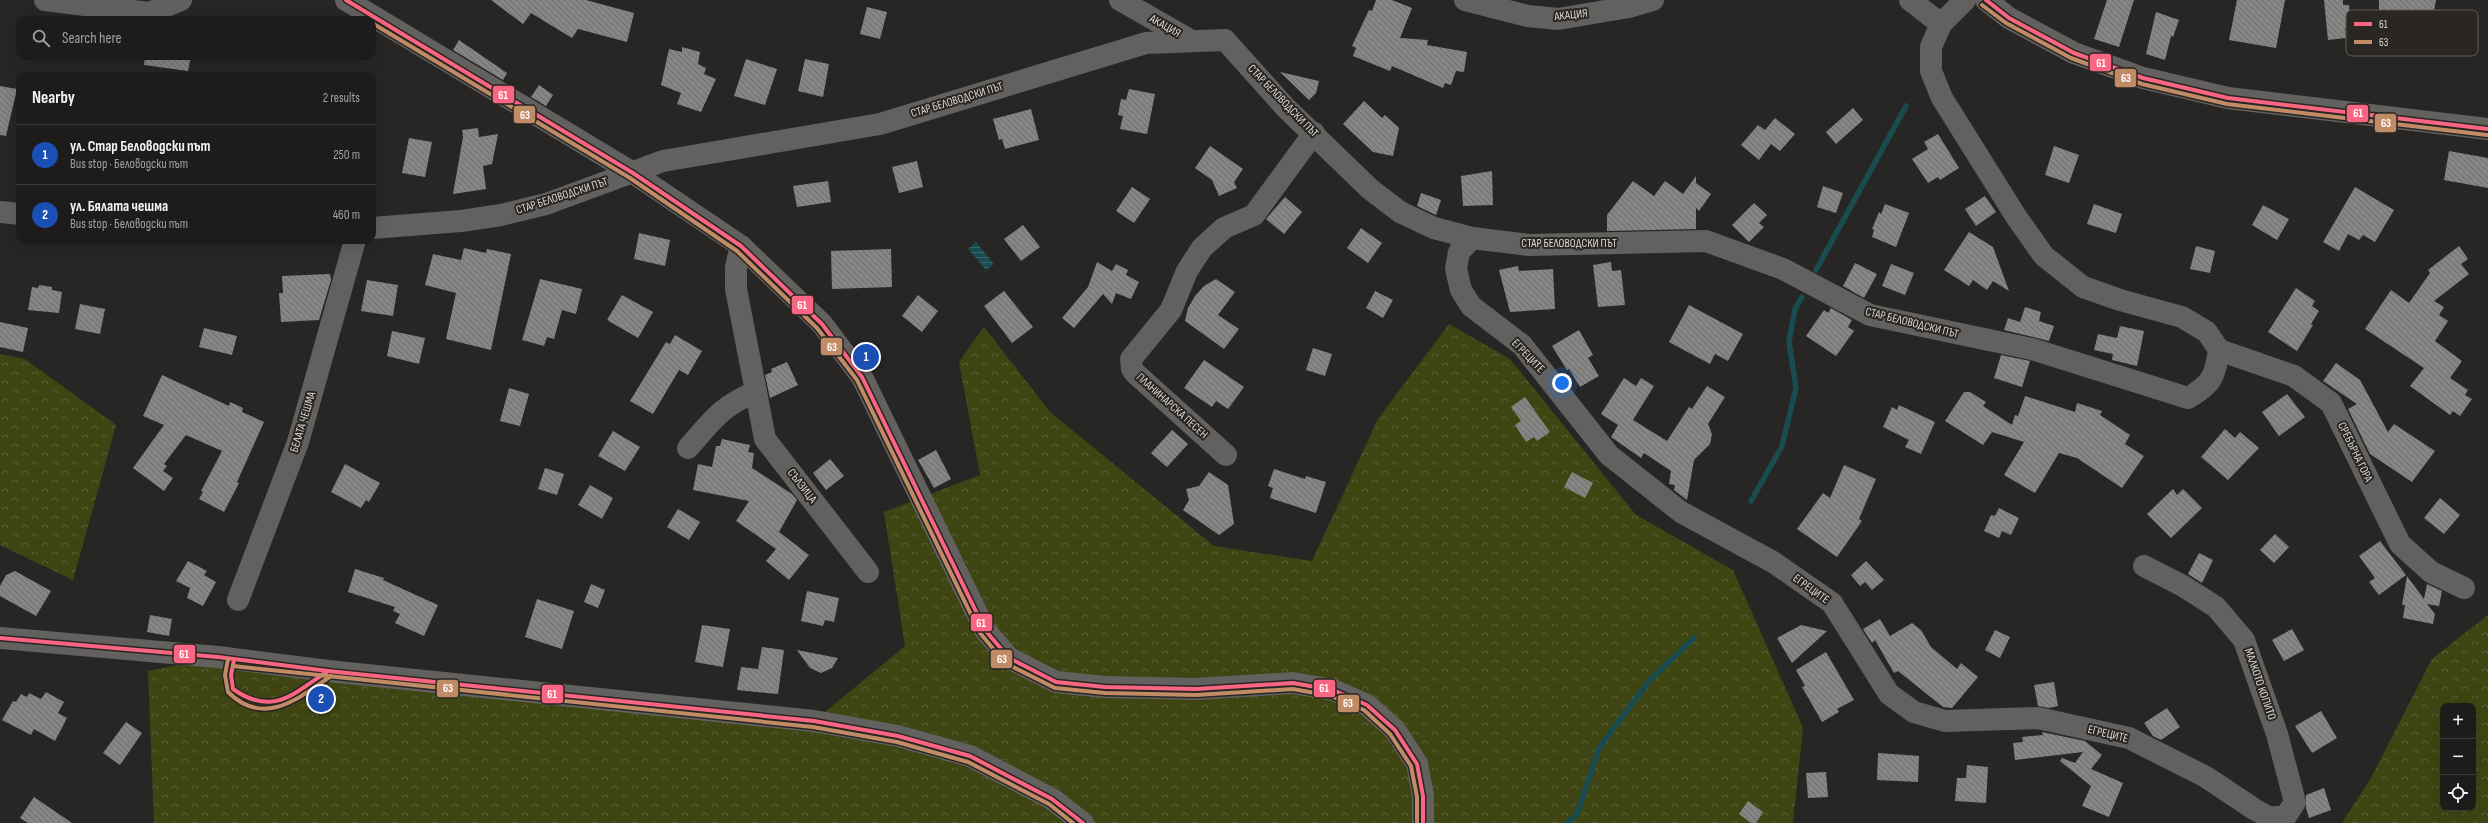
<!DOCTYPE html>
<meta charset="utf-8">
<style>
body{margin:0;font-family:"Sofia Sans Condensed",sans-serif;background:#2b2928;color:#f1f3f6}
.controls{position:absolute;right:12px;bottom:12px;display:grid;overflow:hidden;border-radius:8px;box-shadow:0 4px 16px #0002}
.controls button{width:36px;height:36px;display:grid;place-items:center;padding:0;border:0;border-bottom:1px solid #3c3a3a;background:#1e1c1b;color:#f1f3f6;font:20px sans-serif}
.you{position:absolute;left:1562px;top:383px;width:14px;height:14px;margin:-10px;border:3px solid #fff;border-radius:50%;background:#1a73e8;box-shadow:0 0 0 6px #1a73e833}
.badge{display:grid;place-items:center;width:26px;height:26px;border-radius:50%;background:#9c9a98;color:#fff;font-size:13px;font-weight:700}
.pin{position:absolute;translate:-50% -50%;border:2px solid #fff;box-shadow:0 1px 4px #0006}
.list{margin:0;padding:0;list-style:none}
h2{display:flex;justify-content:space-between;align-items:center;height:52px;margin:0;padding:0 16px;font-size:17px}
h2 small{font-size:13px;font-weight:400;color:#a1a1a3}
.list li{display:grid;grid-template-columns:26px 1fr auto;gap:12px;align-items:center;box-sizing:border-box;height:60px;padding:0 16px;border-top:1px solid #3c3a3a}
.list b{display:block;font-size:15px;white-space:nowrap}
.list p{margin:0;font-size:13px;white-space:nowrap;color:#a1a1a3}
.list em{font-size:13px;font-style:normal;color:#a1a1a3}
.icon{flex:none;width:22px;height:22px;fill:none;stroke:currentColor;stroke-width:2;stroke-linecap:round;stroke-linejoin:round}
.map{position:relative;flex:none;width:2488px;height:823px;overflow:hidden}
.search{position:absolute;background:#1e1c1b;box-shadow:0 4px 16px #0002;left:16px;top:16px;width:360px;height:44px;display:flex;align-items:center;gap:10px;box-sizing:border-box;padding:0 14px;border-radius:12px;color:#a1a1a3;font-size:15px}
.panel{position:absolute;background:#1e1c1b;box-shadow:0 4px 16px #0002;left:16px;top:72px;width:360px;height:172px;border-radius:12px}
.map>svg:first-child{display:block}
.forest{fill:url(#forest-crowns);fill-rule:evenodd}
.water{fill:url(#water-rules)}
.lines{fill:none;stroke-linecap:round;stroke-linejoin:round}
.stream{stroke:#194c50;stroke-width:5.5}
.building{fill:url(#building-back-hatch)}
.minor{stroke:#62615f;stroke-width:22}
.bus-1-casing{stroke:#292623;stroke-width:7}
.bus-2-casing{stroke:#292623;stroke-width:7}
.bus-1{stroke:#fa6682;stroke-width:4}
.bus-2{stroke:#c18c65;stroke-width:4}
.labels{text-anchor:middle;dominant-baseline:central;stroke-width:4;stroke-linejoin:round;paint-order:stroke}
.street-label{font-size:12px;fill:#dbd9d7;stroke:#292623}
.key{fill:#292623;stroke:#5e5c59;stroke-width:1}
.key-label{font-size:11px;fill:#dbd9d7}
.line-badge{stroke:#292623;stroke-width:1.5}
.badge-label{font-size:11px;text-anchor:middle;font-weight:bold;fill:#fff}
</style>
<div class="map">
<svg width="2488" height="823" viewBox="0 0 2488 823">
<defs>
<pattern id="forest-crowns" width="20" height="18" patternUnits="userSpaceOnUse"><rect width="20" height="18" fill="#3e4512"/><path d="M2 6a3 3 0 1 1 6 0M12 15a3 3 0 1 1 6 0" fill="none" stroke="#595f34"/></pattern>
<pattern id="water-rules" width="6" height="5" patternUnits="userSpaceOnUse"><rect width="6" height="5" fill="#194c50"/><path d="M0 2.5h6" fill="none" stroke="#3a6568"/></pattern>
<pattern id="building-back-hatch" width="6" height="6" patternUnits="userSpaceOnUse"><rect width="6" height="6" fill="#878584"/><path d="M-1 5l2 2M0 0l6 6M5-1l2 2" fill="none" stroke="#6f6d6c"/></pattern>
</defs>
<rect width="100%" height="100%" fill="#282624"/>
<g class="forest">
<polygon points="1449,324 1510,359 1636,515 1733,570 1803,728 1793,823 154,823 148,671 218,657 814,721 905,646 884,512 980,475 959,362 984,327 1050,412 1214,546 1312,561 1378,419"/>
<polygon points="0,354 25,359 116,425 73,580 0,545"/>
<path d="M2488,615V823H2342L2371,778L2432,659ZM2443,706H2473V808H2443Z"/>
</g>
<polygon class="water" points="976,242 994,264 986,270 968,249"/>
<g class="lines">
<g class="stream">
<polyline points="1816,270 1906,106"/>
<polyline points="1751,501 1782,446 1796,388 1789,342 1795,309 1802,297"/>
<polyline points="1567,823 1577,814 1599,748 1649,681 1694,638"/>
</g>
</g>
<g class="building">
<polygon points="491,0 586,0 634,13 627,42 578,29 572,38 531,13 523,24"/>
<polygon points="1376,0 1392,0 1412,8 1400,38 1428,40 1427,45 1467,52 1464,72 1456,71 1451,85 1445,83 1443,88 1392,66 1390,71 1353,56 1356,48 1352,46 1369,10 1372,11"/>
<polygon points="2107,0 2134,0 2119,47 2094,39"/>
<polygon points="2237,0 2285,0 2276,48 2229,40"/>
<polygon points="2324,0 2343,0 2343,5 2349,5 2351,27 2345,28 2346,38 2328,40"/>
<polygon points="2379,0 2436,0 2431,28 2404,23 2405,19 2379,18"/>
<polygon points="867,7 887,12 880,39 860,34"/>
<polygon points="2156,12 2179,20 2173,37 2171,36 2165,60 2146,54"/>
<polygon points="459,40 507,73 503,80 453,50"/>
<polygon points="682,47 700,52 698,64 706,68 704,74 716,79 701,112 677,104 681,93 661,85 669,49 682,52"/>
<polygon points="145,56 191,56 188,71 144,65"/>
<polygon points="746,59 777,69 765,105 734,96"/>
<polygon points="805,59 829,64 823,97 798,91"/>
<polygon points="1280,72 1319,81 1316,93 1309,100"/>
<polygon points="539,85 553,95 546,106 531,97"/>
<polygon points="0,86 17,89 6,136 0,135"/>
<polygon points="1129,89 1155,94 1147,134 1120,129 1123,116 1118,115 1121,99 1126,100"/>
<polygon points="1364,101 1382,118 1385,115 1399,128 1393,156 1373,152 1343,124"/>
<polygon points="1853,108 1863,120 1836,144 1826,132"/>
<polygon points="1031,109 1039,140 1005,149 1002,139 999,140 993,119"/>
<polygon points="1775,118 1795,134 1780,151 1771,144 1759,160 1741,145 1758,125 1765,130"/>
<polygon points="478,128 479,137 498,134 492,164 483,166 486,189 453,194 463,137 462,130"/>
<polygon points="1938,134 1959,168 1940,180 1938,177 1928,183 1912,159 1928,149 1924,142"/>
<polygon points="409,138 432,142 425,177 402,173"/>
<polygon points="1210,146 1243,169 1234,182 1237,188 1219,196 1212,180 1195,168"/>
<polygon points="2054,146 2079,155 2069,183 2045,175"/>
<polygon points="2449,151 2488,158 2488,188 2444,180"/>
<polygon points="917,161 923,187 899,193 892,167"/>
<polygon points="1492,171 1493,205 1463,206 1461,176"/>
<polygon points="1696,176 1696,183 1711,194 1699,211 1696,208 1696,229 1607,231 1607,215 1633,181 1654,196 1665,181 1683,194"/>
<polygon points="828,181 831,202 797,207 793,186"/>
<polygon points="1823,186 1843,193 1836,213 1817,207"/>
<polygon points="1132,187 1150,199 1134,223 1116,211"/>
<polygon points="2355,187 2394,210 2375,242 2363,235 2359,240 2348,234 2339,251 2323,242"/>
<polygon points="1421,193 1441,200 1436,215 1417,206"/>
<polygon points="1985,196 1996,212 1976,226 1965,209"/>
<polygon points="1285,197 1302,212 1284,234 1266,219"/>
<polygon points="1754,203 1767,215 1759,223 1764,227 1749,242 1732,225"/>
<polygon points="1885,204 1909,213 1896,247 1872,237 1874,230 1872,229 1879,212 1881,214"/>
<polygon points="2094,204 2122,214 2116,233 2087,224"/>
<polygon points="2263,205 2289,219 2277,240 2252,225"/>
<polygon points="1023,225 1040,247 1021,261 1004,239"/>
<polygon points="1361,228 1382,243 1368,263 1347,248"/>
<polygon points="1969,232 1993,247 2009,291 1993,281 1987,290 1973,280 1969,286 1944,270"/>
<polygon points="639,233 670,240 665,266 634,259"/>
<polygon points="2196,246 2215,251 2210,273 2190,269"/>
<polygon points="2459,246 2468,259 2461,264 2469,274 2434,301 2444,307 2439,315 2448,321 2435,341 2462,361 2450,378 2468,390 2465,395 2472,399 2460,416 2453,411 2450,415 2410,386 2424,368 2365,329 2391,290 2409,303 2430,273 2428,270"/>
<polygon points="464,248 486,253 487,249 511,254 491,350 446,339 456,293 425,285 433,254 461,260"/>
<polygon points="891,249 892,287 832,289 831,251"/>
<polygon points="1097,262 1112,271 1116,264 1128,270 1126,275 1139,282 1131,299 1116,293 1112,304 1103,294 1074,328 1062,318 1088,287"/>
<polygon points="1611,262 1612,271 1621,270 1625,305 1598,307 1593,265"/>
<polygon points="1855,263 1877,274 1864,298 1843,286"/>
<polygon points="1891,264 1914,273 1905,295 1882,286"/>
<polygon points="1518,266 1519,271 1553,269 1555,309 1510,312 1499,270"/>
<polygon points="330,274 331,280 319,320 281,322 279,293 283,293 282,276"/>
<polygon points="540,279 582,289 576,314 562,310 554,339 547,337 544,346 522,340"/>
<polygon points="1216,279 1235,292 1218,315 1239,329 1224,349 1185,321 1188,308 1195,296 1204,286"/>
<polygon points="367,280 398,285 393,316 361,311"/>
<polygon points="39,285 52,287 52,290 62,292 59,313 28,310 32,287 38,288"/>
<polygon points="2296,288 2315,301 2312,306 2319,311 2311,324 2313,325 2297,351 2268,332"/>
<polygon points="1004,291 1033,327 1012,343 984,306"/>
<polygon points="1375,291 1393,300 1383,318 1366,308"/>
<polygon points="622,295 653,312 638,338 607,320"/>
<polygon points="918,295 938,311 922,332 902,316"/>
<polygon points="80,304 105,309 100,334 75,329"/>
<polygon points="1689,305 1743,334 1728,361 1715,354 1710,364 1669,342"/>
<polygon points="2025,307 2041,312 2039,321 2054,326 2049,341 2004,330 2008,318 2020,322"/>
<polygon points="1831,308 1852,320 1848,327 1854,331 1836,356 1806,336 1824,310 1828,313"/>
<polygon points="0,322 28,328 23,352 0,347"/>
<polygon points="2120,326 2144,331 2137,366 2112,360 2113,354 2094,350 2098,334 2117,338"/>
<polygon points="204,328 237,336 232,355 199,347"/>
<polygon points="1579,330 1593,355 1588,358 1599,376 1580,387 1569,369 1567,370 1552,346"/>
<polygon points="392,331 425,338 419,364 387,356"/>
<polygon points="675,335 702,351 688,375 679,370 653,414 630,401 666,342 670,344"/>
<polygon points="1313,348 1332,354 1325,376 1306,370"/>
<polygon points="2001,355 2030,361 2022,387 1994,378"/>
<polygon points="1204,360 1244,387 1228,409 1216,401 1212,407 1184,388"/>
<polygon points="787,362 798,385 770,398 765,375 772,372 771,369"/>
<polygon points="2336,363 2360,380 2388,432 2394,424 2435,451 2412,482 2370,454 2348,409 2357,404 2323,381"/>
<polygon points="162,375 229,406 230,402 243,408 242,412 264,422 237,482 239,483 224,512 199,499 203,492 201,491 222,451 186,435 164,464 167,466 163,471 173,478 164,491 133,468 164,425 143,416"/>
<polygon points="1624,378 1636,386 1641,378 1654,386 1633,420 1667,441 1689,407 1692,409 1707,386 1725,397 1708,424 1712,434 1710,444 1694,460 1687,500 1674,490 1675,485 1669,484 1671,471 1644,453 1641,458 1611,437 1618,425 1601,414"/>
<polygon points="509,388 529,394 520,426 500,421"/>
<polygon points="1964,392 1970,392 1986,402 1983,406 2012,425 2015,415 2018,416 2025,396 2075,412 2077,403 2102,411 2100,415 2130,435 2125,444 2144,456 2122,488 2077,458 2059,453 2035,493 2004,475 2024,442 1992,432 1983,445 1945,421"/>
<polygon points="2287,394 2305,417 2279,436 2262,412"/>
<polygon points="1525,397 1550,432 1537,441 1534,437 1526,442 1515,425 1521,421 1511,407"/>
<polygon points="1899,405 1935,422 1921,454 1905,447 1909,440 1883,427 1892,407 1897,410"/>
<polygon points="2225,429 2235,438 2240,432 2259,448 2228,480 2201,457"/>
<polygon points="1172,430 1188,444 1167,467 1151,453"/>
<polygon points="613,431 640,447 625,471 598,456"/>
<polygon points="722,439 750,445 748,452 754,453 752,468 792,494 797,500 779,532 809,555 789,580 766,561 776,549 736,521 749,501 693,490 698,464 712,467 716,446 720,446"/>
<polygon points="936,450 951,479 934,488 918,460"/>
<polygon points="830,459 844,476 826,490 813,473"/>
<polygon points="345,464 380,483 369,502 366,500 361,508 331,492"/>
<polygon points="1844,465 1876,479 1859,519 1862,521 1837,557 1797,529 1823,493 1830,498"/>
<polygon points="545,468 564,474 557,495 538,489"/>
<polygon points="1274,469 1305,479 1306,476 1326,482 1316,513 1270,498 1273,488 1268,486"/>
<polygon points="1209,472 1228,485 1234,524 1219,535 1183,510 1189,500 1186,489 1199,486"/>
<polygon points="1572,472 1593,483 1585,498 1564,487"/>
<polygon points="590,485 613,498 602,519 578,505"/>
<polygon points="2173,489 2177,495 2183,489 2202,508 2171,538 2147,514"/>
<polygon points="2440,498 2460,515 2444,534 2424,518"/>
<polygon points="1999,508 2019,518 2011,535 2002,531 1999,538 1984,531 1991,515 1995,516"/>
<polygon points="678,509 700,522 689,540 667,527"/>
<polygon points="2275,534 2289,547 2274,563 2260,550"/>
<polygon points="2380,541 2406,575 2379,595 2369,582 2375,578 2359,556"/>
<polygon points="2199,553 2213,560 2202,583 2188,574"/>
<polygon points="188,561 207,571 204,575 216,582 203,606 187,598 190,588 176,581"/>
<polygon points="1866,561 1884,580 1872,590 1865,582 1860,586 1851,575"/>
<polygon points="355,569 384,578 383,580 438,605 424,636 395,623 400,614 393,611 395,607 348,592"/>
<polygon points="15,571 51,591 36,616 0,596 0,586 6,575"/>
<polygon points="2407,576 2424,599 2427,584 2442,591 2439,606 2427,604 2435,614 2433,624 2403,618 2405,605 2402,605"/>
<polygon points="591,584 605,590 598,608 584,602"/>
<polygon points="807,591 839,598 834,622 825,620 823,626 801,621"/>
<polygon points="537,599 574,611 562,649 525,637"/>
<polygon points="150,615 172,619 169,636 147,632"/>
<polygon points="1880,619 1890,636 1912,623 1921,630 1931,647 1957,669 1961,663 1978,677 1952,708 1943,707 1898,671 1894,673 1875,640 1872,643 1863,629"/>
<polygon points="702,625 730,629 723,667 695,662"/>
<polygon points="1801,625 1827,631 1792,663 1777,638"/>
<polygon points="2292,629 2304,650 2284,661 2272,640"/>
<polygon points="1995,630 2010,637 2000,658 1985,650"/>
<polygon points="762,647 784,650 778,694 737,690 741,667 758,669"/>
<polygon points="797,650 838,658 832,668 821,673 810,668"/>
<polygon points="1826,652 1854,700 1837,709 1839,712 1822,722 1802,687 1805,686 1796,670"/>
<polygon points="2054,682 2058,706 2049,708 2038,706 2034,685"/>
<polygon points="46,692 64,702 58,713 67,718 55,741 34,729 31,735 2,720 13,701 16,702 21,694 27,697 29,693 41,699"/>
<polygon points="2167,708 2180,727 2161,740 2153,736 2144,723"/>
<polygon points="2321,711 2337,738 2312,753 2295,726"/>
<polygon points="126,722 142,733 120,765 103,753"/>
<polygon points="2042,732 2085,741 2102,755 2091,769 2123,783 2109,817 2082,806 2091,786 2060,761 2062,758 2075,763 2083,752 2015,760 2013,743 2023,742 2022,737 2043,735"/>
<polygon points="1878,753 1919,756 1918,782 1877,780"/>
<polygon points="1967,765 1988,767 1986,803 1955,801 1957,778 1966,778"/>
<polygon points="1826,772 1828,797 1808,798 1806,773"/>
<polygon points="2324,788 2331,810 2309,818 2306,808 2306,795"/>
<polygon points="34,797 72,823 28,823 20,818"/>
<polygon points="1748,801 1763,812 1756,823 1751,823 1739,814"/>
</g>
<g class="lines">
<g class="minor">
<polyline points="45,0 149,13 181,0"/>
<polyline points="346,0 633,173 741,246 822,324 862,377 985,630 1009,658 1056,682 1105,687 1196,689 1293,683 1333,690 1367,705 1395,730 1417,764 1423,796 1423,823"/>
<polyline points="1120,0 1190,40"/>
<polyline points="1465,0 1528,16 1558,19 1629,7 1653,0"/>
<polyline points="1910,0 1941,24 1965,0"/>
<polyline points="1986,0 2009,18 2074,53 2143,78 2228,98 2488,129"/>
<polyline points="0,212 20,214"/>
<path d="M372,228L461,221L501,215L546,204L663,161L880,124L1146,43L1225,40L1286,108L1370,189L1400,212L1434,228L1472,238L1529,245L1706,241L1783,269L1870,315L2032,349L2188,398C2212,384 2215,377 2219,350L2207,332L2182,317L2120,300L2083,287L2044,256L2017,218L1942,98L1931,71V47L1941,24"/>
<polyline points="1472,238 1459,252 1456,269 1461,290 1471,306 1522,345 1609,455 1681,512 1773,562 1832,603 1889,694 1914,712 1945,721 2038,718 2129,738 2206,777 2254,809 2270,818 2286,816 2295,802 2277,734 2244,640 2216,607 2183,586 2144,566"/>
<polyline points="2219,350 2294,376 2331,403 2400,544 2431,572 2464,588"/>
<polyline points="756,392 765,439 868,572"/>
<path d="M688,448C711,422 722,405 756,392L736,289V267L741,246"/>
<polyline points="1226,455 1135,373 1132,369 1131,359 1171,310 1187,271 1202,248 1224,228 1254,215 1314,133"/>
<polyline points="238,600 298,442 355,240"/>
<polyline points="0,638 218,657 328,671 814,721 898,736 970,756 1052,799 1083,823"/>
</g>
<g class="bus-1-casing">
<g id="bus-1">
<polyline points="346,0 633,173 741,246 822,324 862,377 985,630 1009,658 1056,682 1105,687 1196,689 1293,683 1333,690 1367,705 1395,730 1417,764 1423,796 1423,823"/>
<polyline points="1986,0 2009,18 2074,53 2143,78 2228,98 2488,129"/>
<polyline points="0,638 218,657 328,671 814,721 898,736 970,756 1052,799 1083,823"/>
<path d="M234,660L231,675L233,689C273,717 293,694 328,671"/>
</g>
</g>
<g class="bus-2-casing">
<g id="bus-2">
<polyline points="1982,5 2006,23 2071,58 2142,84 2227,104 2487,135"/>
<polyline points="372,23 630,178 737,251 817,328 857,380 980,633 1005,663 1055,688 1105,693 1196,695 1293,689 1331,696 1364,710 1390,734 1411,766 1417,797 1417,823"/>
<path d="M228,659L225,675L228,692C264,728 299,698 331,676"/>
<polyline points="233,666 813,727 897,742 968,762 1049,804 1073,823"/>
</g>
</g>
<use href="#bus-1" class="bus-1"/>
<use href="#bus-2" class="bus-2"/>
</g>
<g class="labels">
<g class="street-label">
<text transform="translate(1571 15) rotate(-6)">АКАЦИЯ</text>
<text transform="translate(1165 26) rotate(30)">АКАЦИЯ</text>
<text transform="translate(957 100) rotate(-17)">СТАР БЕЛОВОДСКИ ПЪТ</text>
<text transform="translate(1283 101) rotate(46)">СТАР БЕЛОВОДСКИ ПЪТ</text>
<text transform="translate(562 196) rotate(-18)">СТАР БЕЛОВОДСКИ ПЪТ</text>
<text x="1569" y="243">СТАР БЕЛОВОДСКИ ПЪТ</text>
<text transform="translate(1912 323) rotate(14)">СТАР БЕЛОВОДСКИ ПЪТ</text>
<text transform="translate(1528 356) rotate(46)">ЕГРЕЦИТЕ</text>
<text transform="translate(1172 406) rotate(42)">ПЛАНИНАРСКА ПЕСЕН</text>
<text transform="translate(303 422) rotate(-73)">БЕЛАТА ЧЕШМА</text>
<text transform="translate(2355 452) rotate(64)">СРЕБЪРНА ГОРА</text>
<text transform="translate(802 486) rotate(52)">СЪЛЗИЦА</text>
<text transform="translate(1811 589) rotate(36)">ЕГРЕЦИТЕ</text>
<text transform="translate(2260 684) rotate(71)">МАЛКОТО КОПИТО</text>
<text transform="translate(2108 734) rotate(14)">ЕГРЕЦИТЕ</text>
</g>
</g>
<rect x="2346" y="10" width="132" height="46" rx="6" class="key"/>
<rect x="2354" y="22" width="18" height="4" fill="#fa6682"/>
<rect x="2354" y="40" width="18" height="4" fill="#c18c65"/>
<g class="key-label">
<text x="2379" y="28">61</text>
<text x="2379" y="46">63</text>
</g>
<g class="line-badge">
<rect x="2089" y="53" width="23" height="19" rx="4" fill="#fa6682"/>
<rect x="2114" y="68" width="23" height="20" rx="4" fill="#c18c65"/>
<rect x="492" y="85" width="23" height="19" rx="4" fill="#fa6682"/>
<rect x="2346" y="104" width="23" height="19" rx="4" fill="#fa6682"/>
<rect x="513" y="105" width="23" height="19" rx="4" fill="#c18c65"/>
<rect x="2374" y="113" width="23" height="20" rx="4" fill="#c18c65"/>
<rect x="791" y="295" width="23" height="20" rx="4" fill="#fa6682"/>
<rect x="820" y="337" width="23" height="19" rx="4" fill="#c18c65"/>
<rect x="970" y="613" width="23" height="19" rx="4" fill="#fa6682"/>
<rect x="173" y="644" width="23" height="20" rx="4" fill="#fa6682"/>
<rect x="990" y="649" width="23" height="20" rx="4" fill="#c18c65"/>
<rect x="1313" y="679" width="23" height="19" rx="4" fill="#fa6682"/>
<rect x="436" y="679" width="23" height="19" rx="4" fill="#c18c65"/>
<rect x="541" y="684" width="23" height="20" rx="4" fill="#fa6682"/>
<rect x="1337" y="694" width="23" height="19" rx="4" fill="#c18c65"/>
</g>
<g class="badge-label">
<text x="2101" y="67">61</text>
<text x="2126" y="82">63</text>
<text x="503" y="99">61</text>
<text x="2358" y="117">61</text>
<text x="525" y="119">63</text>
<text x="2386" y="127">63</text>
<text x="802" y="309">61</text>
<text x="832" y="351">63</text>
<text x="981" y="627">61</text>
<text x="184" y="658">61</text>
<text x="1002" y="663">63</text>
<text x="1324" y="692">61</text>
<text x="448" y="692">63</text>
<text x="552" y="698">61</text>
<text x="1348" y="707">63</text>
</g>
</svg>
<div class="controls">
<button>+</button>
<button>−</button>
<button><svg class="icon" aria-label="locate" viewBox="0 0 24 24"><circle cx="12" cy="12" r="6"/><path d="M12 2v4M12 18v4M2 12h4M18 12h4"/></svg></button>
</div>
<div class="you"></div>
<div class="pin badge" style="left:866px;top:357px;background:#1a4fb4">1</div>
<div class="pin badge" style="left:321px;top:699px;background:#1a4fb4">2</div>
<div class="search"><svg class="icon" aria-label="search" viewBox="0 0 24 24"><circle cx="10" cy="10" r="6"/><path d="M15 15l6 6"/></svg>Search here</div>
<section class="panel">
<h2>Nearby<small>2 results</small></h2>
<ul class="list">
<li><span class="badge" style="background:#1a4fb4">1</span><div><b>ул. Стар Беловодски път</b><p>Bus stop · Беловодски път</p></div><em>250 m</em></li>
<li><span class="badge" style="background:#1a4fb4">2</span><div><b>ул. Бялата чешма</b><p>Bus stop · Беловодски път</p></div><em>460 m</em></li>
</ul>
</section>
</div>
